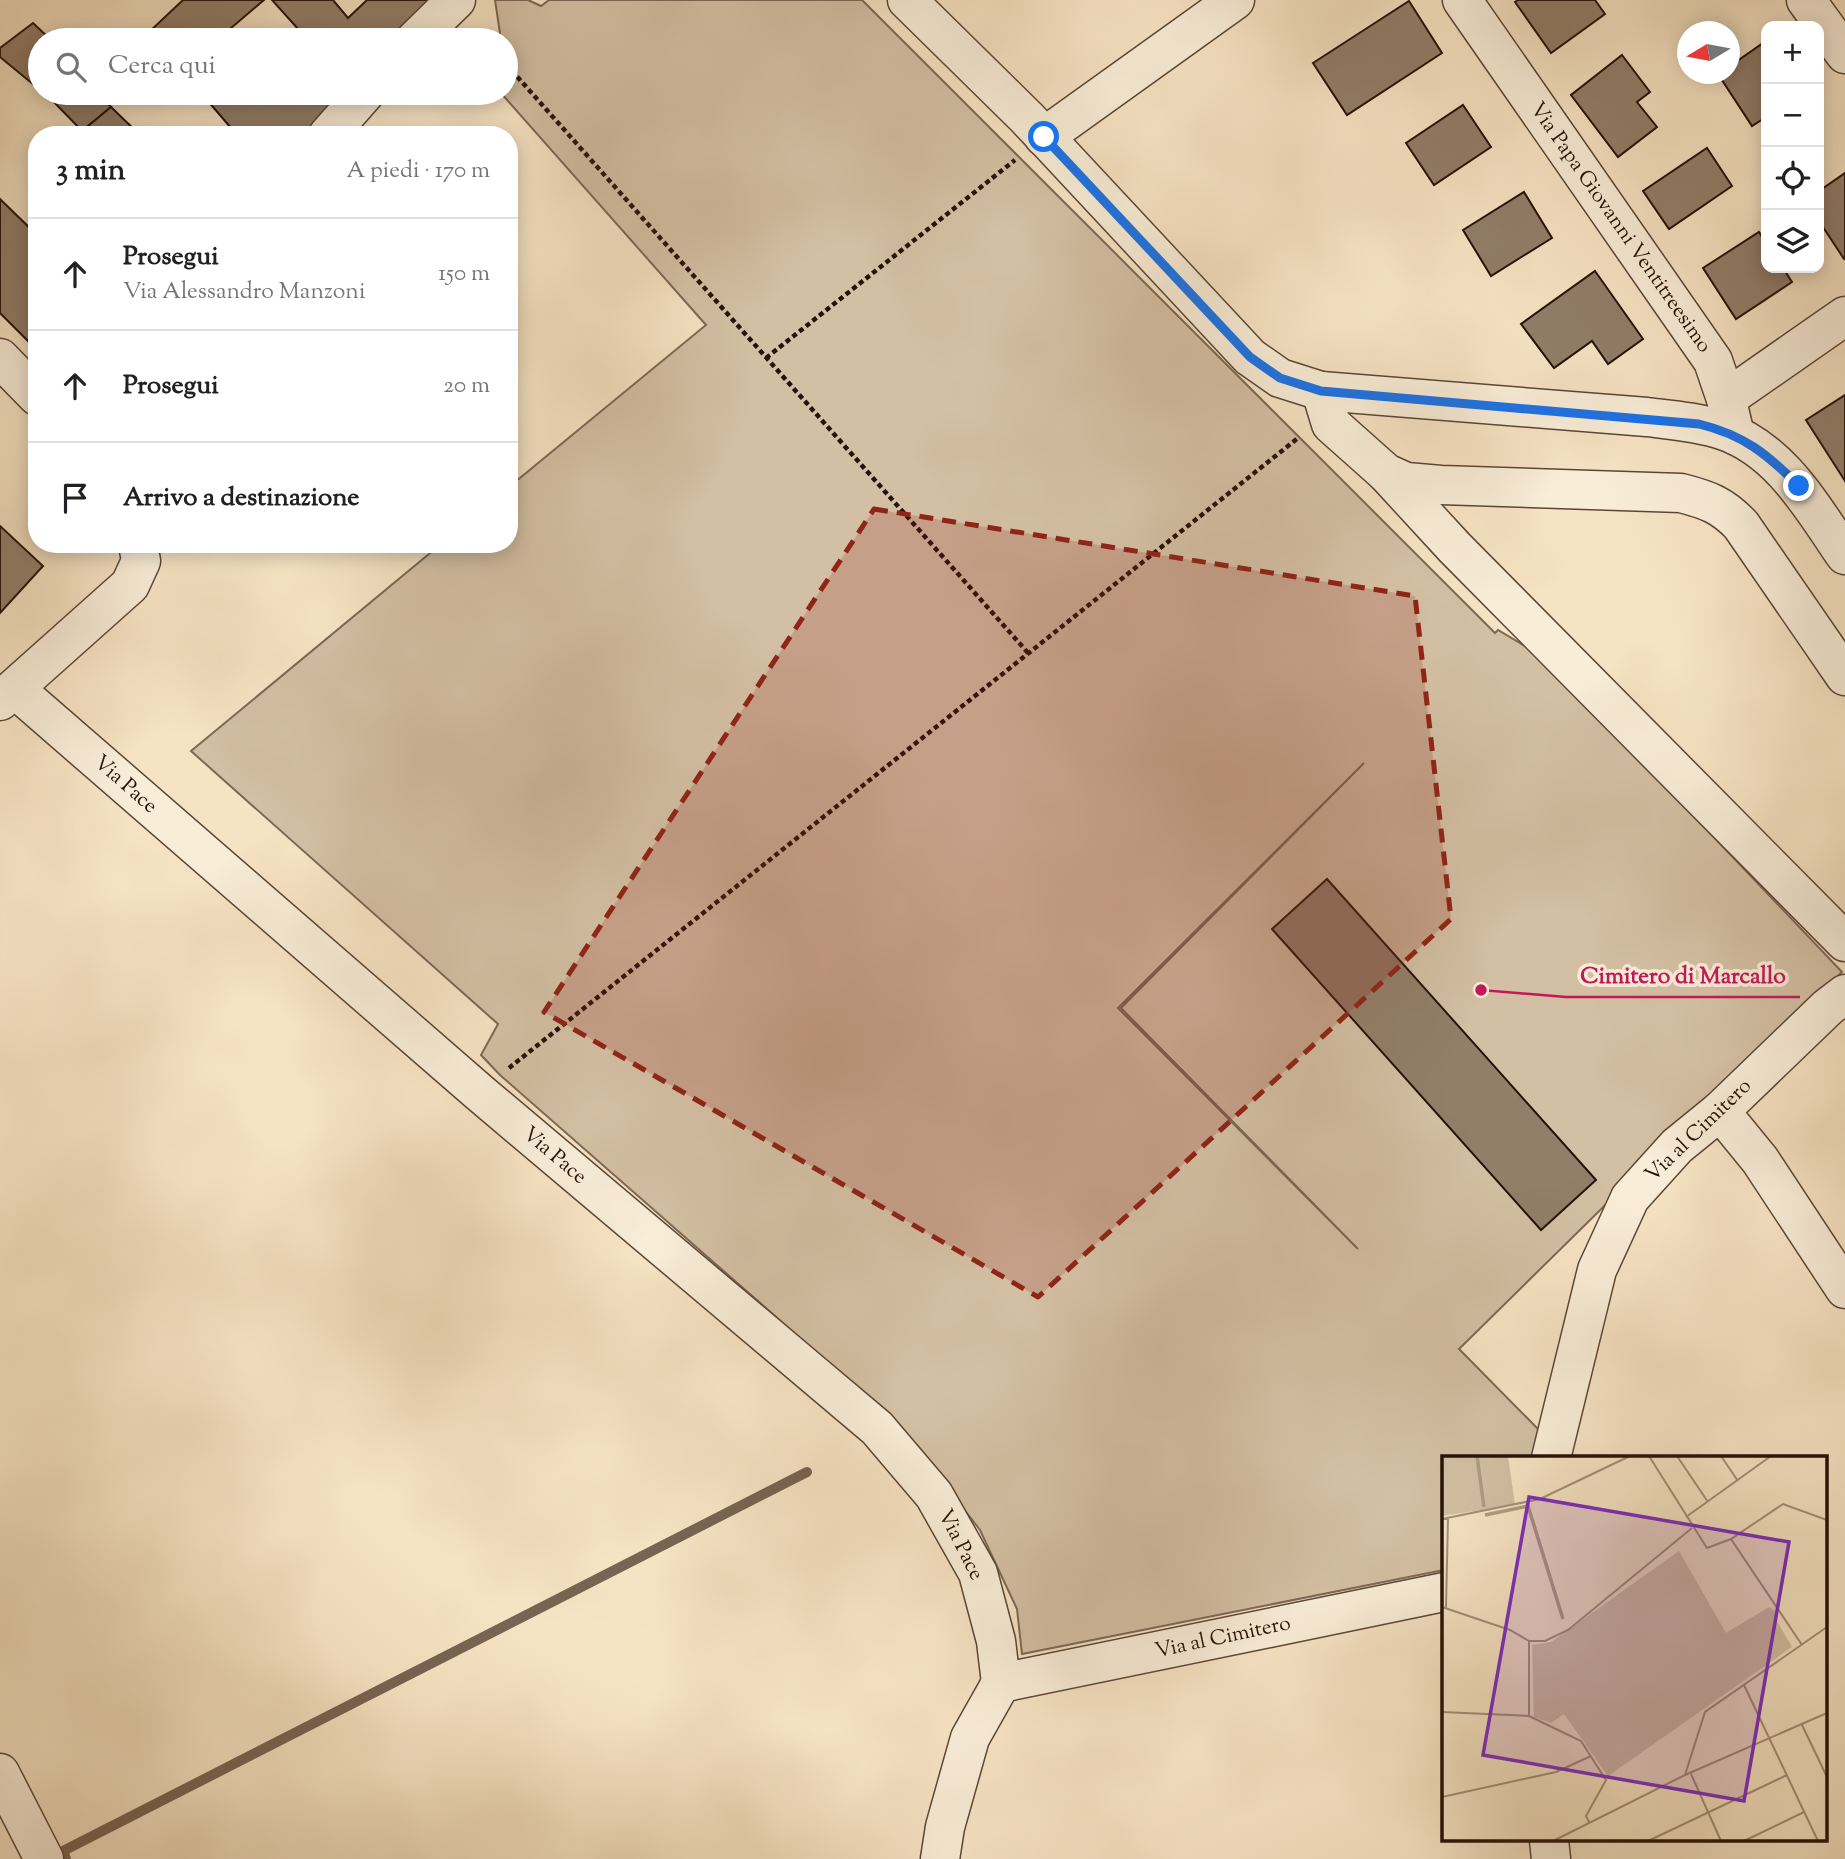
<!DOCTYPE html>
<html lang="it">
<meta charset="utf-8">
<style>
body{margin:0;font-family:"Sorts Mill Goudy",serif;background:#f2f2f2;color:#202124}
.controls{position:absolute;right:21px;top:21px;display:grid;overflow:hidden;border-radius:14px;box-shadow:0 4px 18px #0003}
.controls button{width:63px;height:63px;display:grid;place-items:center;padding:0;border:0;border-bottom:2px solid #e0e0e0;background:#fff;color:#202124;font:35px sans-serif}
.compass{position:absolute;left:1677px;top:21px;width:63px;height:63px;border-radius:50%;background:#fff;box-shadow:0 4px 18px #0003;rotate:260deg}
.stop{position:absolute;width:21px;height:21px;margin:-16px;border:5px solid #1a73e8;border-radius:50%;background:#fff}
.stop.end{background:#1a73e8;border-color:#fff;box-shadow:0 2px 7px #0008}
.list{margin:0;padding:0;list-style:none}
h2{display:flex;justify-content:space-between;align-items:center;height:91px;margin:0;padding:0 28px;font-size:30px}
h2 small{font-size:23px;font-weight:400;color:#757577}
.list li{display:grid;grid-template-columns:46px 1fr auto;gap:21px;align-items:center;box-sizing:border-box;height:112px;padding:0 28px;border-top:2px solid #e0e0e0}
.list b{display:block;font-size:26px;white-space:nowrap}
.list p{margin:0;font-size:23px;white-space:nowrap;color:#757577}
.list em{font-size:23px;font-style:normal;color:#757577}
.icon{flex:none;width:38px;height:38px;fill:none;stroke:currentColor;stroke-width:2;stroke-linecap:round;stroke-linejoin:round}
.map{position:relative;flex:none;width:1845px;height:1859px;overflow:hidden}
.search{position:absolute;background:#fff;box-shadow:0 4px 18px #0003;left:28px;top:28px;width:490px;height:77px;display:flex;align-items:center;gap:18px;box-sizing:border-box;padding:0 24px;border-radius:38px;color:#757577;font-size:26px}
.panel{position:absolute;background:#fff;box-shadow:0 4px 18px #0003;left:28px;top:126px;width:490px;height:427px;border-radius:28px}
.map>svg:first-child{display:block}
.green{fill:#d3bfa3;stroke:#7c6856;stroke-width:2;fill-rule:evenodd}
.lines{fill:none;stroke-linecap:round;stroke-linejoin:round}
.stream{stroke:#786452;stroke-width:10}
.building{fill:#927e69;stroke:#261108;stroke-width:2}
.minor-casing{stroke:#5a4637;stroke-width:41}
.path{stroke:#261108;stroke-width:4.5;stroke-dasharray:5 3.5;stroke-linecap:butt}
.minor{stroke:#f9edd8;stroke-width:38}
.route{stroke:#1a73e8;stroke-width:9}
.marked{fill:#8f2418;fill-opacity:0.2;stroke:#8f2418;stroke-width:5;stroke-dasharray:14 9;stroke-linejoin:round}
.labels{text-anchor:middle;dominant-baseline:central;stroke-width:7;stroke-linejoin:round;paint-order:stroke}
.street-label{font-size:21px;fill:#261108;stroke:#f9edd8}
.inset-river{fill:none;stroke:#af9c83;stroke-width:3.5}
.inset-road{fill:none;stroke:#a38f78;stroke-width:2}
.view{fill:#7b2cbf;fill-opacity:0.15;stroke:#7b2cbf;stroke-width:3.5}
.inset-edge{fill:none;stroke:#261108;stroke-width:3.5}
.leader{fill:none;stroke:#c2185b;stroke-width:2.5}
.callout-dot{fill:#c2185b;stroke:#f9edd8;stroke-width:2.5}
.callout-label{font-size:23px;text-anchor:middle;font-weight:bold;fill:#c2185b;stroke:#f9edd8;stroke-width:7;stroke-linejoin:round;paint-order:stroke}
</style>
<div class="map">
<svg width="1845" height="1859" viewBox="0 0 1845 1859">
<rect width="100%" height="100%" fill="#f6e3c3"/>
<filter id="stains"><feTurbulence type="fractalNoise" baseFrequency=".00286" numOctaves="4"/><feColorMatrix values="0 0 0 0 .2 0 0 0 0 .09 0 0 0 0 .02 0 0 0 .5 -.17"/></filter>
<radialGradient id="worn" r=".72"><stop offset=".6" stop-color="#630" stop-opacity="0"/><stop offset="1" stop-color="#630" stop-opacity=".3"/></radialGradient>
<path class="green" d="M495,0H528L541,6L549,0H862L1495,633L1498,630L1542,656L1842,972L1459,1349L1541,1432L1537,1458H1444V1570L1022,1654L1017,1609L980,1530L897,1423L500,1075L481,1055L498,1024L191,751L441,544H509V487L706,325L501,93H506V40H501ZM1364,763L1121,1008L1358,1249L1118,1008Z"/>
<g class="lines">
<polyline class="stream" points="66,1859 63,1851 807,1472"/>
</g>
<g class="building">
<polygon points="183,0 264,0 217,40 156,40 149,32"/>
<polygon points="272,0 333,0 348,18 367,0 433,0 396,40 308,40"/>
<polygon points="1518,0 1595,0 1605,14 1551,53 1515,2"/>
<polygon points="1409,1 1442,53 1347,115 1313,63"/>
<polygon points="33,23 51,40 40,40 40,90 0,57 0,48"/>
<polygon points="1766,41 1766,117 1752,126 1718,74 1730,74 1730,66"/>
<polygon points="1622,55 1650,92 1637,102 1657,127 1618,157 1571,95"/>
<polygon points="61,93 99,93 111,107 82,131 52,100"/>
<polygon points="201,93 349,93 311,135 237,135"/>
<polygon points="1463,105 1491,147 1434,185 1406,143"/>
<polygon points="111,107 140,135 86,135 82,131"/>
<polygon points="1707,148 1732,186 1669,229 1643,191"/>
<polygon points="1845,173 1845,258 1844,259 1819,221 1819,191"/>
<polygon points="1524,192 1552,238 1491,276 1463,230"/>
<polygon points="0,199 37,235 37,255 33,258 37,261 37,350 0,313"/>
<polygon points="1759,232 1766,243 1766,268 1783,268 1792,282 1736,319 1703,268"/>
<polygon points="1595,271 1643,339 1608,364 1592,341 1554,368 1521,324"/>
<polygon points="1845,395 1845,481 1806,420"/>
<polygon points="0,526 43,566 0,613"/>
<polygon points="1327,879 1596,1180 1541,1230 1272,929"/>
</g>
<g class="lines">
<g class="minor-casing">
<g id="minor">
<path d="M907,0L1027,118L1250,357L1280,378L1321,391L1647,417C1672,420 1698,422 1722,430C1780,449 1812,507 1845,555"/>
<polyline points="1462,0 1713,361 1728,405 1735,435"/>
<polyline points="1806,0 1845,54"/>
<polyline points="415,40 456,0"/>
<polyline points="328,135 365,93"/>
<polyline points="1044,137 1235,0"/>
<polyline points="0,358 37,396"/>
<path d="M1321,391L1331,424L1386,473L1406,482L1441,485L1681,493C1708,500 1722,505 1741,525L1845,676"/>
<polyline points="1726,399 1845,316"/>
<polyline points="1386,473 1455,548 1845,942"/>
<polyline points="15,689 480,1093 877,1428 934,1495 978,1573 996,1641 1001,1683"/>
<polyline points="0,701 130,585 141,561 138,544"/>
<polyline points="1720,1111 1760,1160 1845,1289"/>
<polyline points="1551,1458 1597,1270 1630,1198 1677,1146 1720,1111 1828,1007 1845,994"/>
<polyline points="1001,1683 1444,1592"/>
<polyline points="0,1773 44,1859"/>
<polyline points="1549,1840 1551,1859"/>
<polyline points="940,1859 945,1827 970,1738 1001,1683"/>
</g>
</g>
<g class="path">
<polyline points="476,31 484,40"/>
<polyline points="506,64 1029,654"/>
<polyline points="766,358 1015,160"/>
<polyline points="509,1068 1298,438"/>
</g>
<use href="#minor" class="minor"/>
</g>
<g class="lines">
<path class="route" d="M1044,137L1250,357L1280,378L1321,391L1699,424C1744,435 1767,454 1799,486"/>
</g>
<path class="marked" d="M874,509L1415,596L1451,919L1038,1297L544,1012Z"/>
<g class="labels">
<g class="street-label">
<text transform="translate(1620 228) rotate(55)">Via Papa Giovanni Ventitreesimo</text>
<text transform="translate(125 785) rotate(41)">Via Pace</text>
<text transform="translate(1699 1131) rotate(-44)">Via al Cimitero</text>
<text transform="translate(554 1156) rotate(40)">Via Pace</text>
<text transform="translate(960 1545) rotate(63)">Via Pace</text>
<text transform="translate(1223 1638) rotate(-12)">Via al Cimitero</text>
</g>
</g>
<g transform="translate(1442 1456)">
<rect width="385" height="385" fill="#f6e3c3"/>
<path d="M0,0H66L73,49L0,60ZM237,95L284,177L327,151L335,156L333,162L350,191L166,320L122,258L109,267L92,261L90,189L109,186Z" fill="#d3bfa3"/>
<path class="inset-river" d="M35,0L42,51M43,59L86,50L121,163"/>
<path class="inset-road" d="M207,0L265,92L289,83L341,48L385,64M235,0L266,46M279,0L296,25M244,61L329,0M0,63L98,43L188,0M289,83L360,189M0,151L68,174L87,185M4,152L6,62M87,185V260L139,285L164,324L144,360L147,366M87,185H103L126,174L250,72M302,229L376,385M0,256L87,260M360,269L385,321M249,318L279,385M243,319L263,256L385,171M0,341L114,316L149,300M111,385L243,319L385,257M206,385L345,319M302,385L362,356"/>
<path class="view" d="M87,41L347,86L302,345L41,299Z"/>
<rect width="385" height="385" class="inset-edge"/>
</g>
<path class="leader" d="M1481 990L1566 997H1800"/>
<circle class="callout-dot" cx="1481" cy="990" r="7"/>
<g class="callout-label">
<text x="1683" y="983">Cimitero di Marcallo</text>
</g>
<rect width="100%" height="100%" filter="url(#stains)"/>
<rect width="100%" height="100%" fill="url(#worn)"/>
</svg>
<div class="controls">
<button>+</button>
<button>−</button>
<button><svg class="icon" aria-label="locate" viewBox="0 0 24 24"><circle cx="12" cy="12" r="6"/><path d="M12 2v4M12 18v4M2 12h4M18 12h4"/></svg></button>
<button><svg class="icon" aria-label="layers" viewBox="0 0 24 24"><path d="M12 4l9 5-9 5-9-5zM3 14l9 5 9-5"/></svg></button>
</div>
<svg class="compass" viewBox="-18 -18 36 36"><path d="M0-13l5 13h-10z" fill="#e53935"/><path d="M0 13l5-13h-10z" fill="#757577"/></svg>
<div class="stop" style="left:1044px;top:137px"></div>
<div class="stop end" style="left:1799px;top:486px"></div>
<div class="search"><svg class="icon" aria-label="search" viewBox="0 0 24 24"><circle cx="10" cy="10" r="6"/><path d="M15 15l6 6"/></svg>Cerca qui</div>
<section class="panel">
<h2>3 min<small>A piedi · 170 m</small></h2>
<ul class="list">
<li><svg class="icon" aria-label="ahead" viewBox="0 0 24 24"><path d="M12 20V5M6 11l6-6 6 6"/></svg><div><b>Prosegui</b><p>Via Alessandro Manzoni</p></div><em>150 m</em></li>
<li><svg class="icon" aria-label="ahead" viewBox="0 0 24 24"><path d="M12 20V5M6 11l6-6 6 6"/></svg><div><b>Prosegui</b></div><em>20 m</em></li>
<li><svg class="icon" aria-label="arrive" viewBox="0 0 24 24"><path d="M6 21V4h12l-3 4 3 4H6"/></svg><div><b>Arrivo a destinazione</b></div></li>
</ul>
</section>
</div>
